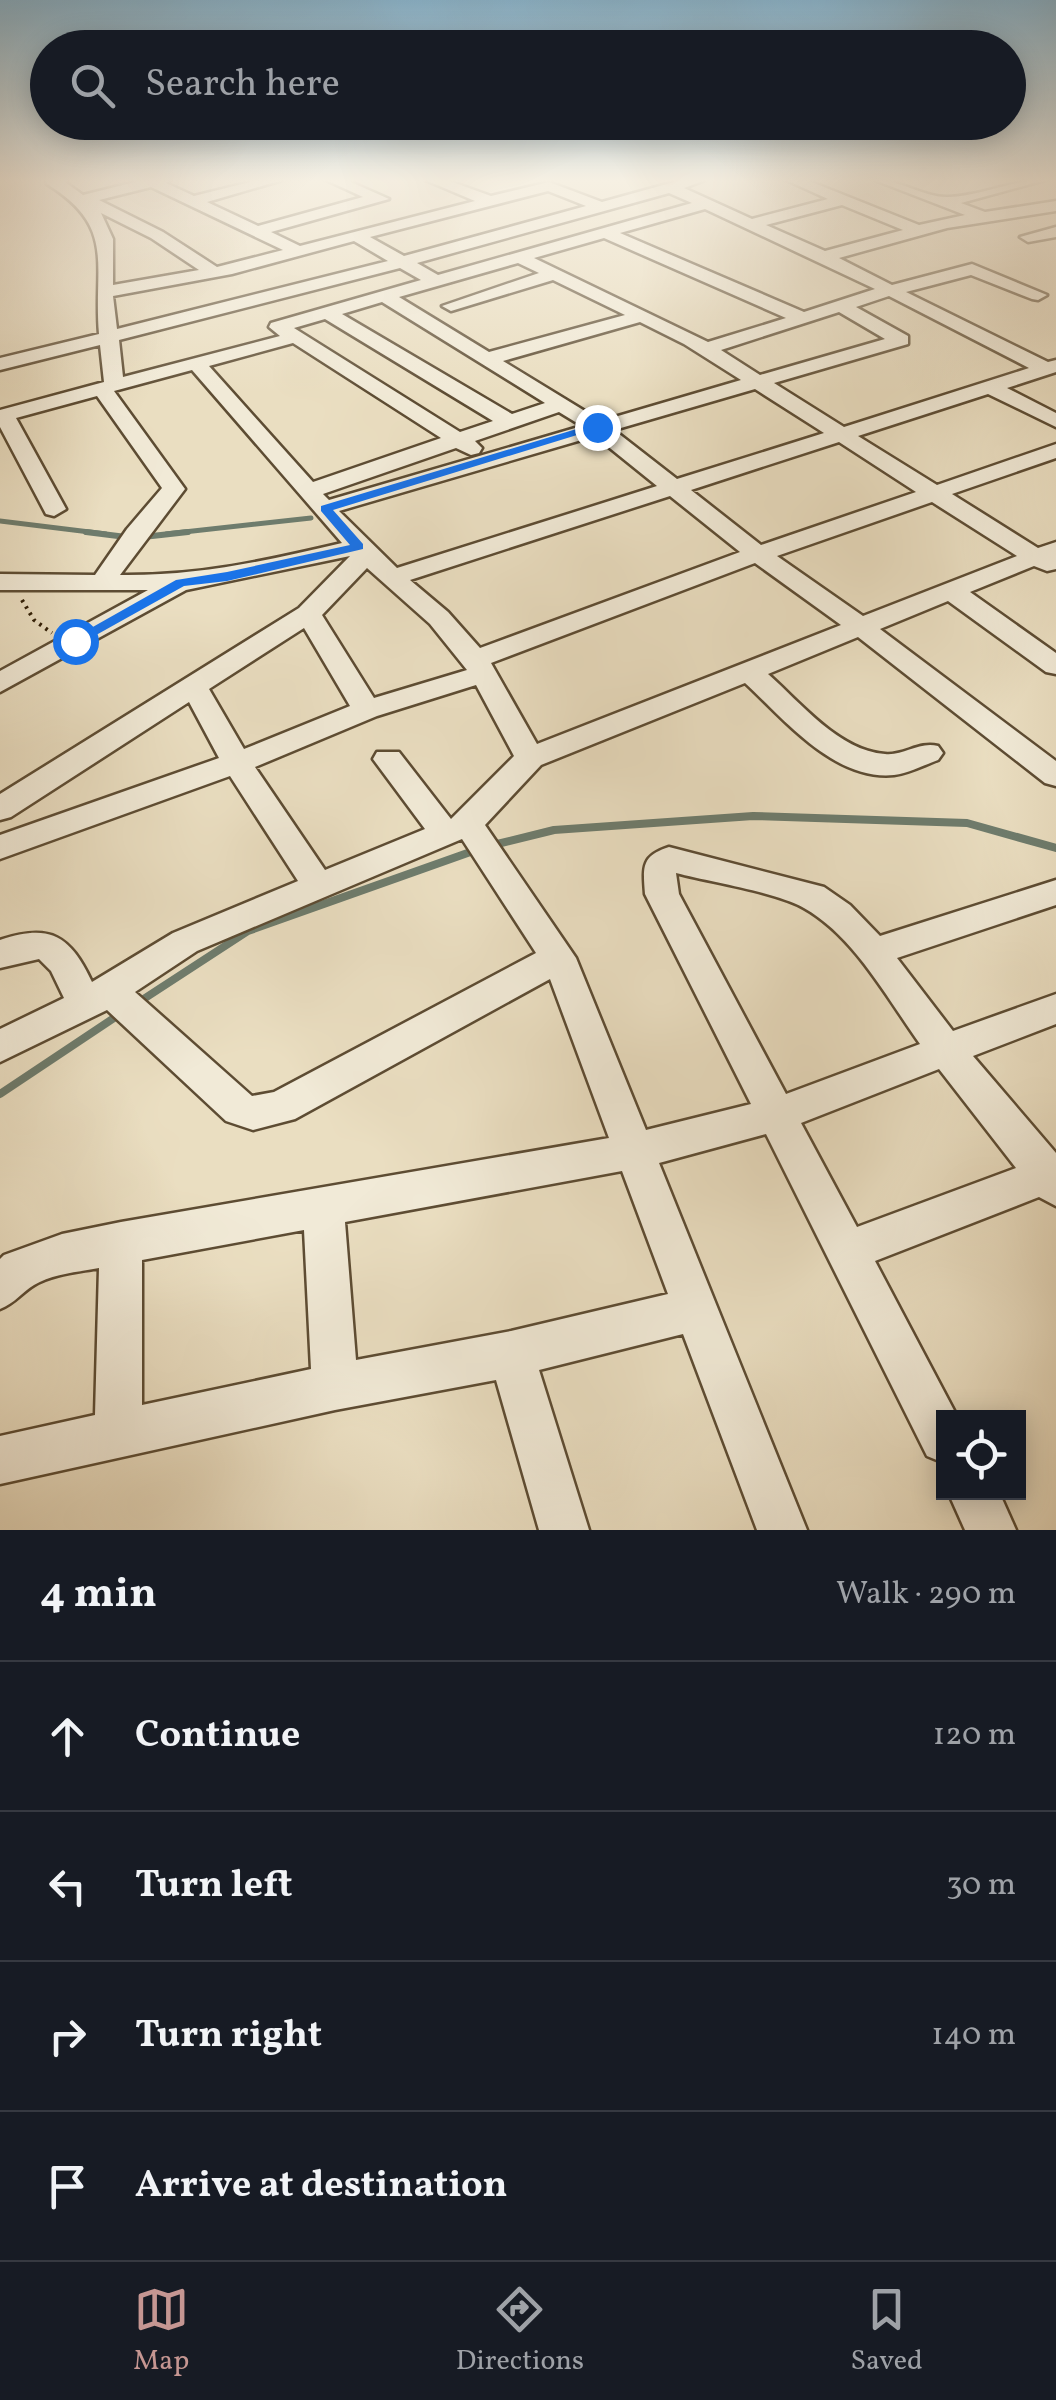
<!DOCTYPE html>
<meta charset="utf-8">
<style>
body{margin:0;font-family:Vollkorn,serif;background:#20242c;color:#f1f3f6}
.controls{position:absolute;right:30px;bottom:30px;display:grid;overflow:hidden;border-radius:0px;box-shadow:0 5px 25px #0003}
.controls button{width:90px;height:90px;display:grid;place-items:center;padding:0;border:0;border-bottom:2px solid #363941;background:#171b24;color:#f1f3f6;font:50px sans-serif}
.stop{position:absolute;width:30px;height:30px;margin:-22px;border:8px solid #1a73e8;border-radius:50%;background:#fff}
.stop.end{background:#1a73e8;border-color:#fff;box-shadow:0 2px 10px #0008}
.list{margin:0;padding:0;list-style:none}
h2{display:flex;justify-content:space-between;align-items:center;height:130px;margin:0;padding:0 40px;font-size:42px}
h2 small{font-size:32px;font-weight:400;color:#9ea1a6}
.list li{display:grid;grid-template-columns:65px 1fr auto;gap:30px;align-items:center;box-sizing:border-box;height:150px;padding:0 40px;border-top:2px solid #363941}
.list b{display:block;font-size:38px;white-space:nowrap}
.list em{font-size:32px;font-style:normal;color:#9ea1a6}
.icon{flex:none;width:55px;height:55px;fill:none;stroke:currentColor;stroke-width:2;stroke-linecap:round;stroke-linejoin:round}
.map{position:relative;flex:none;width:1056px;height:1530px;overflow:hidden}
.search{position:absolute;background:#171b24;box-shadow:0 5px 25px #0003;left:30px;right:30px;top:30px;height:110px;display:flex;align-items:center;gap:25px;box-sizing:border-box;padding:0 35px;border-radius:55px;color:#9ea1a6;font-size:38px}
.sheet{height:730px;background:#171b24}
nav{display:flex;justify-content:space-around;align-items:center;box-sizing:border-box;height:140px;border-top:2px solid #363941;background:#171b24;font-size:28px;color:#9ea1a6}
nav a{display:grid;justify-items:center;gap:5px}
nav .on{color:#c59692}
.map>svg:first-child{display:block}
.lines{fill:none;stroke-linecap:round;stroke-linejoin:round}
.stream-far2{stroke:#6e7c6d;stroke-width:5}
.stream-far1{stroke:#6e7c6d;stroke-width:6}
.stream{stroke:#6e7c6d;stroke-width:8}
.minor-casing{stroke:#5d4c33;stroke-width:5}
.path{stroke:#2e1c04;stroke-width:4;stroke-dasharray:2.5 5;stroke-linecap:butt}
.minor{fill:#f1ead7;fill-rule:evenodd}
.route{fill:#1a73e8}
</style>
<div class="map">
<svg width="1056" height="1530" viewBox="0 0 1056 1530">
<rect width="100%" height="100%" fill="#eadec1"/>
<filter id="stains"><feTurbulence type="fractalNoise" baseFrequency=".002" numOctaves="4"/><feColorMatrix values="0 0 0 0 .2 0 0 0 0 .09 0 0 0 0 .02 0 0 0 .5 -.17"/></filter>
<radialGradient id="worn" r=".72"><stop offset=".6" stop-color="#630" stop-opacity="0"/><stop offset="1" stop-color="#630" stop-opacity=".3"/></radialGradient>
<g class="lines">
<g class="stream-far2">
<polyline points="0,521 106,534"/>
<polyline points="166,534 311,518"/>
</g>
<g class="stream-far1">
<polyline points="86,532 126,537"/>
<polyline points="143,537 188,532"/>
</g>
<g class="stream">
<polyline points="493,845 554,830 753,816 967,823 1056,848"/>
<polyline points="139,1002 248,931 476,850"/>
<polyline points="0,1094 120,1014"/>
</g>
<g class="minor-casing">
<g id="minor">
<path d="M46,179H68L65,182L83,195L147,179H172L166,183L194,196L262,179H286L207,202L258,226L363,197L324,179H344L389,199L271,232L300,246L475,201L423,179H444L491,196L549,182L602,202L685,179H708L684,188L752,219L828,199L784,179H804L919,225L965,215L872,179C899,179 925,198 948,197C982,196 1014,179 1049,179L961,203L985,212L1056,201V211L947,228L839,258L892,285L972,264L1047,295L1038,300L1032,299L971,275L906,292L1048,362L1056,360V372L1007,388L1056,413V427L988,394L858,436L937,485L1056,444V458L952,494L1038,548L1056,542V569L1047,571L1034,566L970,592L1056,653V674L1046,672L948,601L880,629L1056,761V786L1045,783L858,637L768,674C800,702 839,751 885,754C904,756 919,741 938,746L943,753L938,760C924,765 909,773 894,775C834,781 784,719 745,683L541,765L485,825L576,958L646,1130L751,1104L645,894C643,867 641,856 669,847L824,887L850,905L880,936L1056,880V905L897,958L953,1031L1056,994V1024L973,1056L1056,1153V1206L1039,1197L875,1261L958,1418H944V1463L927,1456L766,1134L659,1163L807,1530H757L683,1334L539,1370L589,1530H539L496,1380L335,1410L0,1484V1436L95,1415L99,1268C78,1272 52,1274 34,1285C21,1293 15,1303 0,1309V1259L4,1255L62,1234L121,1222L609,1138L550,979L295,1119L253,1130L226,1121L107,1010L0,1062V1029L64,998L51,971L39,959L0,968V940C51,923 70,936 92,982L173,933L298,881L230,776L0,859V835L219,758L189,702L11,817L0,820V794L299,608L350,556L186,590L0,692V671L148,590H0V574L95,575L127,529L162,488L97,396L16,418L66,509L54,516L46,514L0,427V410L104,382L100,345L0,370V358L99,334C93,264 117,227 47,184ZM151,187L283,250L217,267L163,232L99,200ZM548,191L586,206L404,256L370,237ZM669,193L692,203L438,275L417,263ZM842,205L903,230L825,251L766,225ZM705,209L875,289L804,312L620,233ZM101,213L151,238L199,270L113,285V239ZM604,238L786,318L708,342L534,258ZM354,241L388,261L117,329L113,296L232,274ZM518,263L539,273L442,306L451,311L553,280L625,315L489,352L399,297ZM400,268L421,280L271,323L269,327L280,336L123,377L119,340ZM889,296L1029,368L844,427L774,383L908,344V336L856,307ZM382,302L545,403L512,414L342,314ZM839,312L885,339L760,375L721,350ZM325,319L493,421L460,432L294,328ZM640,322L684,344L741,380L601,421L503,361ZM293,343L441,438L313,482L209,366ZM192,370L342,543C265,561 199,576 120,575L185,489L114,391ZM755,389L824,433L677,479L614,430ZM559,412L582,426L329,500L323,494L456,448L471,455L479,453L482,448L475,441ZM595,436L657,486L397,568L339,511ZM839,442L916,492L761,545L691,490ZM670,496L740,552L480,648L448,612L410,580ZM932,502L1017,556L863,616L777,556ZM755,563L841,625L537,744L491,663ZM367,568L430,624L467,670L374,698L322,615ZM304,628L350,706L244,749L209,689ZM476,685L514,756L451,819L399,752H377L373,759L425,829L325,870L255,767L377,716ZM462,839L536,953L274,1092L252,1096L135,992L197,951ZM676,873C710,882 776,892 804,908C854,936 887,998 920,1044L786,1094L679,894ZM939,1069L1016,1168L857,1227L801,1123ZM622,1171L668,1294L511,1331L356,1360L345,1222ZM304,1230L311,1369L142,1405V1260Z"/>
<polygon points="1056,227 1056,237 1028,242 1020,237"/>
<polygon points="948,1492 999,1492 1016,1530 965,1530"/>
</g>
</g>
<polyline class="path" points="22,600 34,620 52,633"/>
<use href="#minor" class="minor"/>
</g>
<linearGradient id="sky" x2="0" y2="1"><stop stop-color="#88b7d3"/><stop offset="0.46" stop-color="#f6f0e3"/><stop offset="1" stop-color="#f6f0e3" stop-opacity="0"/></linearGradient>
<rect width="1056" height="393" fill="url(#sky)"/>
<polygon class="route" points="593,424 603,427 333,510 363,544 363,549 227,581 184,586 80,644 68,641 176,580 227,572 350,545 321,511 321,506"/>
<rect width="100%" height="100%" filter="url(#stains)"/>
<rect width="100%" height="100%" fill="url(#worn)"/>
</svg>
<div class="controls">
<button><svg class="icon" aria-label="locate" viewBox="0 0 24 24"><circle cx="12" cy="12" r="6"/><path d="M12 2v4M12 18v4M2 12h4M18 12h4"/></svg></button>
</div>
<div class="stop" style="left:75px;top:641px"></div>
<div class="stop end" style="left:597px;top:427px"></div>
<div class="search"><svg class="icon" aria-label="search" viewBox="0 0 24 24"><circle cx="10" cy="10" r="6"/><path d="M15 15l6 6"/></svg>Search here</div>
</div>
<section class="sheet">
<h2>4 min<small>Walk · 290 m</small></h2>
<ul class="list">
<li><svg class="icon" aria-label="ahead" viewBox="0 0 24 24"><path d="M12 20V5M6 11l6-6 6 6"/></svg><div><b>Continue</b></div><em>120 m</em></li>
<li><svg class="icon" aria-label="left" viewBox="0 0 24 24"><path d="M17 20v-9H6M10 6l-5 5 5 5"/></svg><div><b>Turn left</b></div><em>30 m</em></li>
<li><svg class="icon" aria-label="right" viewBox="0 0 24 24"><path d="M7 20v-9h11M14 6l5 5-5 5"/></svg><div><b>Turn right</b></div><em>140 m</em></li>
<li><svg class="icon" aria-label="arrive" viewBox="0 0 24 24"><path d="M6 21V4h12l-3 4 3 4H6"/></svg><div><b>Arrive at destination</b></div></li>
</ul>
</section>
<nav>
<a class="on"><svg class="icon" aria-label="map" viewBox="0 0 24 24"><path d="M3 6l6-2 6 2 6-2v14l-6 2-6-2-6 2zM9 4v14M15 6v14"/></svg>Map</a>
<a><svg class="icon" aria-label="directions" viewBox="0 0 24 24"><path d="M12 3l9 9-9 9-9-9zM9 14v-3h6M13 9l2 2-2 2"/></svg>Directions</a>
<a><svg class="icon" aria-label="saved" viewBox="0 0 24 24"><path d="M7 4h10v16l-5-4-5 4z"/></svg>Saved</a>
</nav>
